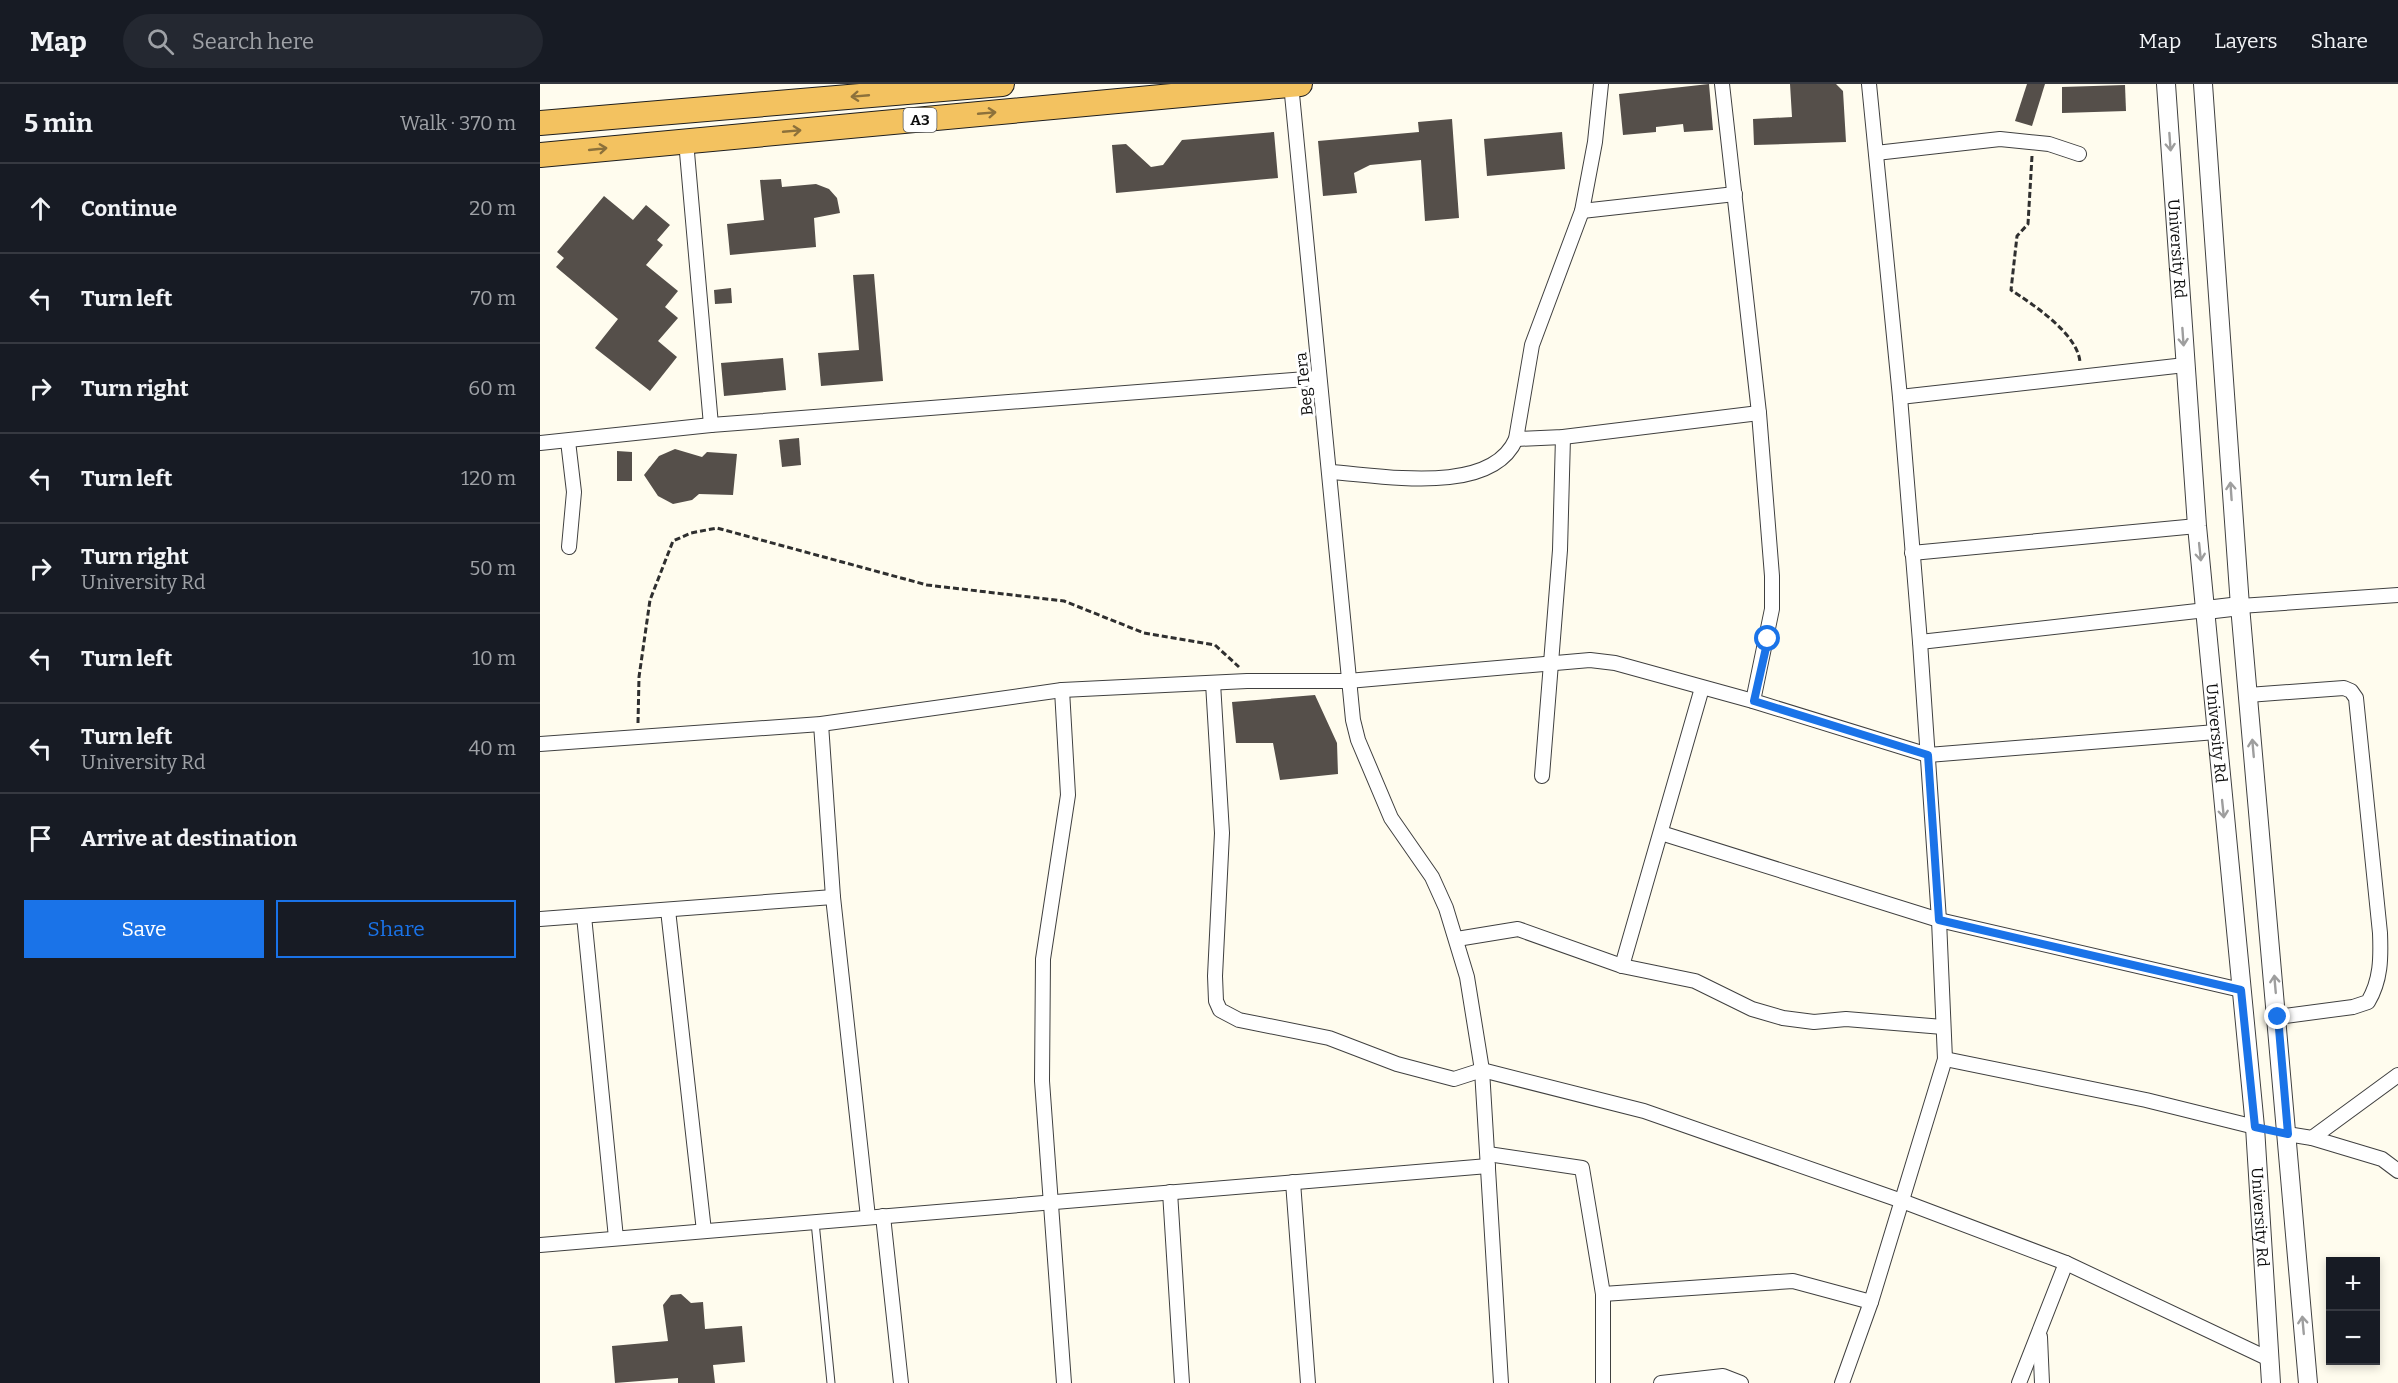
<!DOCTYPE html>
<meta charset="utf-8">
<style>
body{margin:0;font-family:Bitter,serif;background:#242831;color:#f1f3f6}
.controls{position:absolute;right:18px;bottom:18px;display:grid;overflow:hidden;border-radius:0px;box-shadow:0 3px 9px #0003}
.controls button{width:54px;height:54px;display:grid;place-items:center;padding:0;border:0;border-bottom:2px solid #363941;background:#171b24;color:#f1f3f6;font:30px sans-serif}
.stop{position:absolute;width:18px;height:18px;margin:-14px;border:4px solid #1a73e8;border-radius:50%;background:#fff}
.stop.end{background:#1a73e8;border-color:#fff;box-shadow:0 2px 6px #0008}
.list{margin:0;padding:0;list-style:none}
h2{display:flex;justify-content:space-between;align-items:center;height:78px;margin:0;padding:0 24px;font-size:26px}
h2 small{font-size:20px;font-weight:400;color:#9ea1a6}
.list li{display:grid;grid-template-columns:39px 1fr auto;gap:18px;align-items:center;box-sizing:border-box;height:90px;padding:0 24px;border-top:2px solid #363941}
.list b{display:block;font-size:22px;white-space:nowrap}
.list p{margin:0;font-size:20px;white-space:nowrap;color:#9ea1a6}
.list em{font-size:20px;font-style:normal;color:#9ea1a6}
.actions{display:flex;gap:12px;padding:18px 24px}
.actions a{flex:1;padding:14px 0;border:2px solid #1a73e8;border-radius:0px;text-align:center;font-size:21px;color:#1a73e8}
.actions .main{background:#1a73e8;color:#fff}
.icon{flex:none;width:33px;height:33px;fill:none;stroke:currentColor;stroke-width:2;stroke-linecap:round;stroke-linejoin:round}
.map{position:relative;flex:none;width:1858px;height:1299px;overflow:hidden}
header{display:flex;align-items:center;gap:36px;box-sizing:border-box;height:84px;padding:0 30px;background:#171b24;border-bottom:2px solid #363941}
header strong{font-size:28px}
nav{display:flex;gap:33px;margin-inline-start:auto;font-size:21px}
.search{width:420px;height:54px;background:#242831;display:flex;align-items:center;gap:15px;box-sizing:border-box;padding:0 21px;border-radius:33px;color:#9ea1a6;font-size:22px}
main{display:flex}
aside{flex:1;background:#171b24}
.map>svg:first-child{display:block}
.building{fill:#554f4a}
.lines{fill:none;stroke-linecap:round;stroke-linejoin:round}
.service-casing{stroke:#404040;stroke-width:9}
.minor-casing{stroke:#404040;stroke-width:16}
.tertiary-casing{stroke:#404040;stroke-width:20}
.trunk-casing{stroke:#1e1e1e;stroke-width:26}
.path{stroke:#2f2f2f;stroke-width:3;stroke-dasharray:6 3;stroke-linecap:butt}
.service{stroke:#fff;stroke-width:7}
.minor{stroke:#fff;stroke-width:14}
.tertiary{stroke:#fff;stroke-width:18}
.trunk{stroke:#f3c260;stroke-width:24}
.oneway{stroke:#8c713b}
.oneway2{stroke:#9e9e9e}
.route{stroke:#1a73e8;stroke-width:8}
.labels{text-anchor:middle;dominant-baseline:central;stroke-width:6;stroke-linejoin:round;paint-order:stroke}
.shield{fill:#fff;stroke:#565656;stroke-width:1.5}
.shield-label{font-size:15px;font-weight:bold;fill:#0d0d0d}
.street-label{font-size:16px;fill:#0d0d0d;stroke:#fff}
</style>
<header>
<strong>Map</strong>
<div class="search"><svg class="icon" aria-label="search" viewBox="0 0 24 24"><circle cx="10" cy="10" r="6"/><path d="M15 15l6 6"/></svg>Search here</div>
<nav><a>Map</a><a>Layers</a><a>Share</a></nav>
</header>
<main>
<aside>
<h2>5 min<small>Walk · 370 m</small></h2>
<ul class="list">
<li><svg class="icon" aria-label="ahead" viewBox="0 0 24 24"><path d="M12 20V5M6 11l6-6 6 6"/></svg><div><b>Continue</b></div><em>20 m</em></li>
<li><svg class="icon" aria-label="left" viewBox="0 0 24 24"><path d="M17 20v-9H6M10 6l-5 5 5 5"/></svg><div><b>Turn left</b></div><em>70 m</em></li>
<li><svg class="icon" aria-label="right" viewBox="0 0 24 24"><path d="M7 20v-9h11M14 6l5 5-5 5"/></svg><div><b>Turn right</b></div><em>60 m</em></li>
<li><svg class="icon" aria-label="left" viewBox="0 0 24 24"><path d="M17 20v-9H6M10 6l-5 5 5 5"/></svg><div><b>Turn left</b></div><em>120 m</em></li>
<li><svg class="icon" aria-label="right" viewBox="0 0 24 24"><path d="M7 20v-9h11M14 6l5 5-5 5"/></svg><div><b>Turn right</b><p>University Rd</p></div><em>50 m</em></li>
<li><svg class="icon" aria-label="left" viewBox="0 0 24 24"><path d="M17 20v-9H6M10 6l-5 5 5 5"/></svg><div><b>Turn left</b></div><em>10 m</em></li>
<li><svg class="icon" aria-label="left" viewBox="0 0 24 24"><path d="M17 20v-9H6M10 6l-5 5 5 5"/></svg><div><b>Turn left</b><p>University Rd</p></div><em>40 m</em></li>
<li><svg class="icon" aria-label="arrive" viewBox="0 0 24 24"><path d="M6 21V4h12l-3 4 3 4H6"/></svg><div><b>Arrive at destination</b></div></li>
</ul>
<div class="actions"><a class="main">Save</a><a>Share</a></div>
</aside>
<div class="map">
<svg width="1858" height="1299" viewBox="0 0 1858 1299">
<rect width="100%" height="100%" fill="#fffcee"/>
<g class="building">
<polygon points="1169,0 1173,46 1144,48 1143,40 1116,43 1116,48 1083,51 1079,10"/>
<polygon points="1250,0 1296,0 1303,7 1306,58 1214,61 1213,35 1252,33"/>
<polygon points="1487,0 1505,0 1492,42 1475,37"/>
<polygon points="1585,1 1586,27 1522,29 1522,3"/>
<polygon points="912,35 919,134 885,137 881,76 830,81 814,89 817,109 783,112 778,57 879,48 878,38"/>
<polygon points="734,48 738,94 576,109 572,61 586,60 611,83 623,81 642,56"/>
<polygon points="1022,48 1025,85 947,92 944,55"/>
<polygon points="241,95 242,103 276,100 289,105 297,114 300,129 274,134 276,163 190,171 187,140 224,136 220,96"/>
<polygon points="64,112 93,136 106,121 130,141 117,156 123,161 106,181 138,207 125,223 138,234 118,257 137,273 110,307 55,264 78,235 16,183 24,174 17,168"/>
<polygon points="334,190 343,297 281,302 278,269 319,266 313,191"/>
<polygon points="191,204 192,219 175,220 174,206"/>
<polygon points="243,274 246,306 184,312 181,279"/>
<polygon points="259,354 261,381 242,383 239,356"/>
<polygon points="135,365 162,373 167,368 197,370 193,411 159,410 152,416 133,420 118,412 104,391 119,372"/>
<polygon points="77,367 92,368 92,397 77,397"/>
<polygon points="775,611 797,659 798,690 740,696 733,659 696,659 692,618"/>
<polygon points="141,1210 151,1219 163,1218 165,1245 202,1242 205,1278 173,1281 175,1299 138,1299 138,1294 75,1299 72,1262 128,1257 123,1221 131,1211"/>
</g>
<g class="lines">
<g class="service-casing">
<polyline id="service" points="275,1138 291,1299"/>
</g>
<g class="minor-casing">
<g id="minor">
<polyline points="751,0 813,636 818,656 851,734 892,793 906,824 927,893 942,986 961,1299"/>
<polyline points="1182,0 1219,329 1232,492 1232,525 1213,617"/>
<polyline points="146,57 171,341"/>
<polyline points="1336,69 1460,55 1509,60 1539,70"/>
<polyline points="1042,127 1195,110"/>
<polyline points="1360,313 1645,281"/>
<polyline points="976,355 1023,353 1219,329"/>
<polyline points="28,357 34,408 29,463"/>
<polyline points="0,359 171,341 779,294"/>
<path d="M790,388C840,391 951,413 976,355L992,261L1042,127L1055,58L1061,0"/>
<polyline points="1372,469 1657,442"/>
<polyline points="1700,522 1858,511"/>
<polyline points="1380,558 1666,526"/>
<polyline points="673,599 682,749 675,892 676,917 680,926 699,936 789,954 857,980 914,995 942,986 1104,1027 1362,1117 1526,1179 1729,1275"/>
<polyline points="522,606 528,711 503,875 502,997 524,1299"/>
<path d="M1708,611L1804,604L1811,607L1816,614L1840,849C1841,874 1841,896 1828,918L1813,923L1738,933"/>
<polyline points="281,640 293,813 328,1133"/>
<polyline points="0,660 281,640 522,606 707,597 808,597 1050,576 1075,579 1213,617 1388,671 1676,648"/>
<polyline points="1002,692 1020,466 1023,353"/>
<polyline points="1121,749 1399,836 1701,906"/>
<polyline points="128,826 164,1147"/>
<polyline points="44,832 76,1154"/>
<polyline points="0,835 293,813"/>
<polyline points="917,855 978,845 1082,882 1155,897 1212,925 1243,934 1274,938 1306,935 1403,943"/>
<polyline points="1082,882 1162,604"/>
<polyline points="1405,975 1606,1016 1715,1043"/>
<polyline points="1747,1050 1772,1054 1858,991"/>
<polyline points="1772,1054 1842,1075 1858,1087"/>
<polyline points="948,1070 1042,1084 1063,1210 1063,1299"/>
<polyline points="753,1098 768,1299"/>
<polyline points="630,1108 642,1299"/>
<polyline points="343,1132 361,1299"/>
<polyline points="0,1161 948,1082"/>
<polyline points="1063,1210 1253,1197 1331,1218"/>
<polyline points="1500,1253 1502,1299"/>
<polyline points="1121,1299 1183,1292 1201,1299"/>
<polyline points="1302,1299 1331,1218 1405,975 1399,836 1380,558 1360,313 1329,0"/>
<polyline points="1479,1299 1526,1179"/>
</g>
</g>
<g class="tertiary-casing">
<g id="tertiary">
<path id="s1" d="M1626,0L1657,442L1715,1043L1731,1299"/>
<polyline points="1663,0 1700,522 1768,1299"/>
<polyline points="1666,526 1700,522"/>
</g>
</g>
<g class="trunk-casing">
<g id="trunk">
<polyline points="0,39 462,0"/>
<polyline points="0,71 760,0"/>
</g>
</g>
<g class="path">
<path d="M1492,72L1488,140L1477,152L1471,206C1494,221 1539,251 1540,279"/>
<polyline points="98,639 99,593 110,516 133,457 151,449 177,444 387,501 524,517 604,549 675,561 699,583"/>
</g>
<use href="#service" class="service"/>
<use href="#minor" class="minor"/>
<use href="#tertiary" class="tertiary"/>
<use href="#trunk" class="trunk"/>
</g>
<defs><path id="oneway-shaft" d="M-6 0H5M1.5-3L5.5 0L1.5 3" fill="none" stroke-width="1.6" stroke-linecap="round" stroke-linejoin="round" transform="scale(1.5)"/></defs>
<g class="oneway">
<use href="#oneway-shaft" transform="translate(320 12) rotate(175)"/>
<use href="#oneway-shaft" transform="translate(447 29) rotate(-5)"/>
<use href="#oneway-shaft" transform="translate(252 47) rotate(-5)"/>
<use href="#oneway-shaft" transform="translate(58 65) rotate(-6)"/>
</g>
<g class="oneway2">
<use href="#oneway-shaft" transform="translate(1630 58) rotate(86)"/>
<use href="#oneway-shaft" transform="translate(1643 253) rotate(86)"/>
<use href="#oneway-shaft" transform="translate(1691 407) rotate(-94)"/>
<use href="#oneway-shaft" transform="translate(1660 468) rotate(84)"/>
<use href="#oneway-shaft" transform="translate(1713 664) rotate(-95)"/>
<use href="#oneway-shaft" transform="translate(1683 725) rotate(84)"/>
<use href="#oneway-shaft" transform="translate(1735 900) rotate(-95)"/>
<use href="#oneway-shaft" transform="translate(1763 1241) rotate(-95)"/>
</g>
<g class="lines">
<polyline class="route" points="1228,555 1214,617 1388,671 1399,836 1701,906 1715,1043 1748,1050 1738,933"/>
</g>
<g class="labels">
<rect class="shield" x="363.5" y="24" width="33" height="24" rx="4.5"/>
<g class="shield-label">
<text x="380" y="36">A3</text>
</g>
<g class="street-label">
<text stroke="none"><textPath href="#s1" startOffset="165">University Rd</textPath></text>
<text transform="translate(764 300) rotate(-96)">Beg Tera</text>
<text stroke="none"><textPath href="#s1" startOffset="651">University Rd</textPath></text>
<text stroke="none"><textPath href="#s1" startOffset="1137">University Rd</textPath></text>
</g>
</g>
</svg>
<div class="controls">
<button>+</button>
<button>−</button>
</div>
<div class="stop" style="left:1228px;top:555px"></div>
<div class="stop end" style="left:1738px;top:933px"></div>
</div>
</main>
